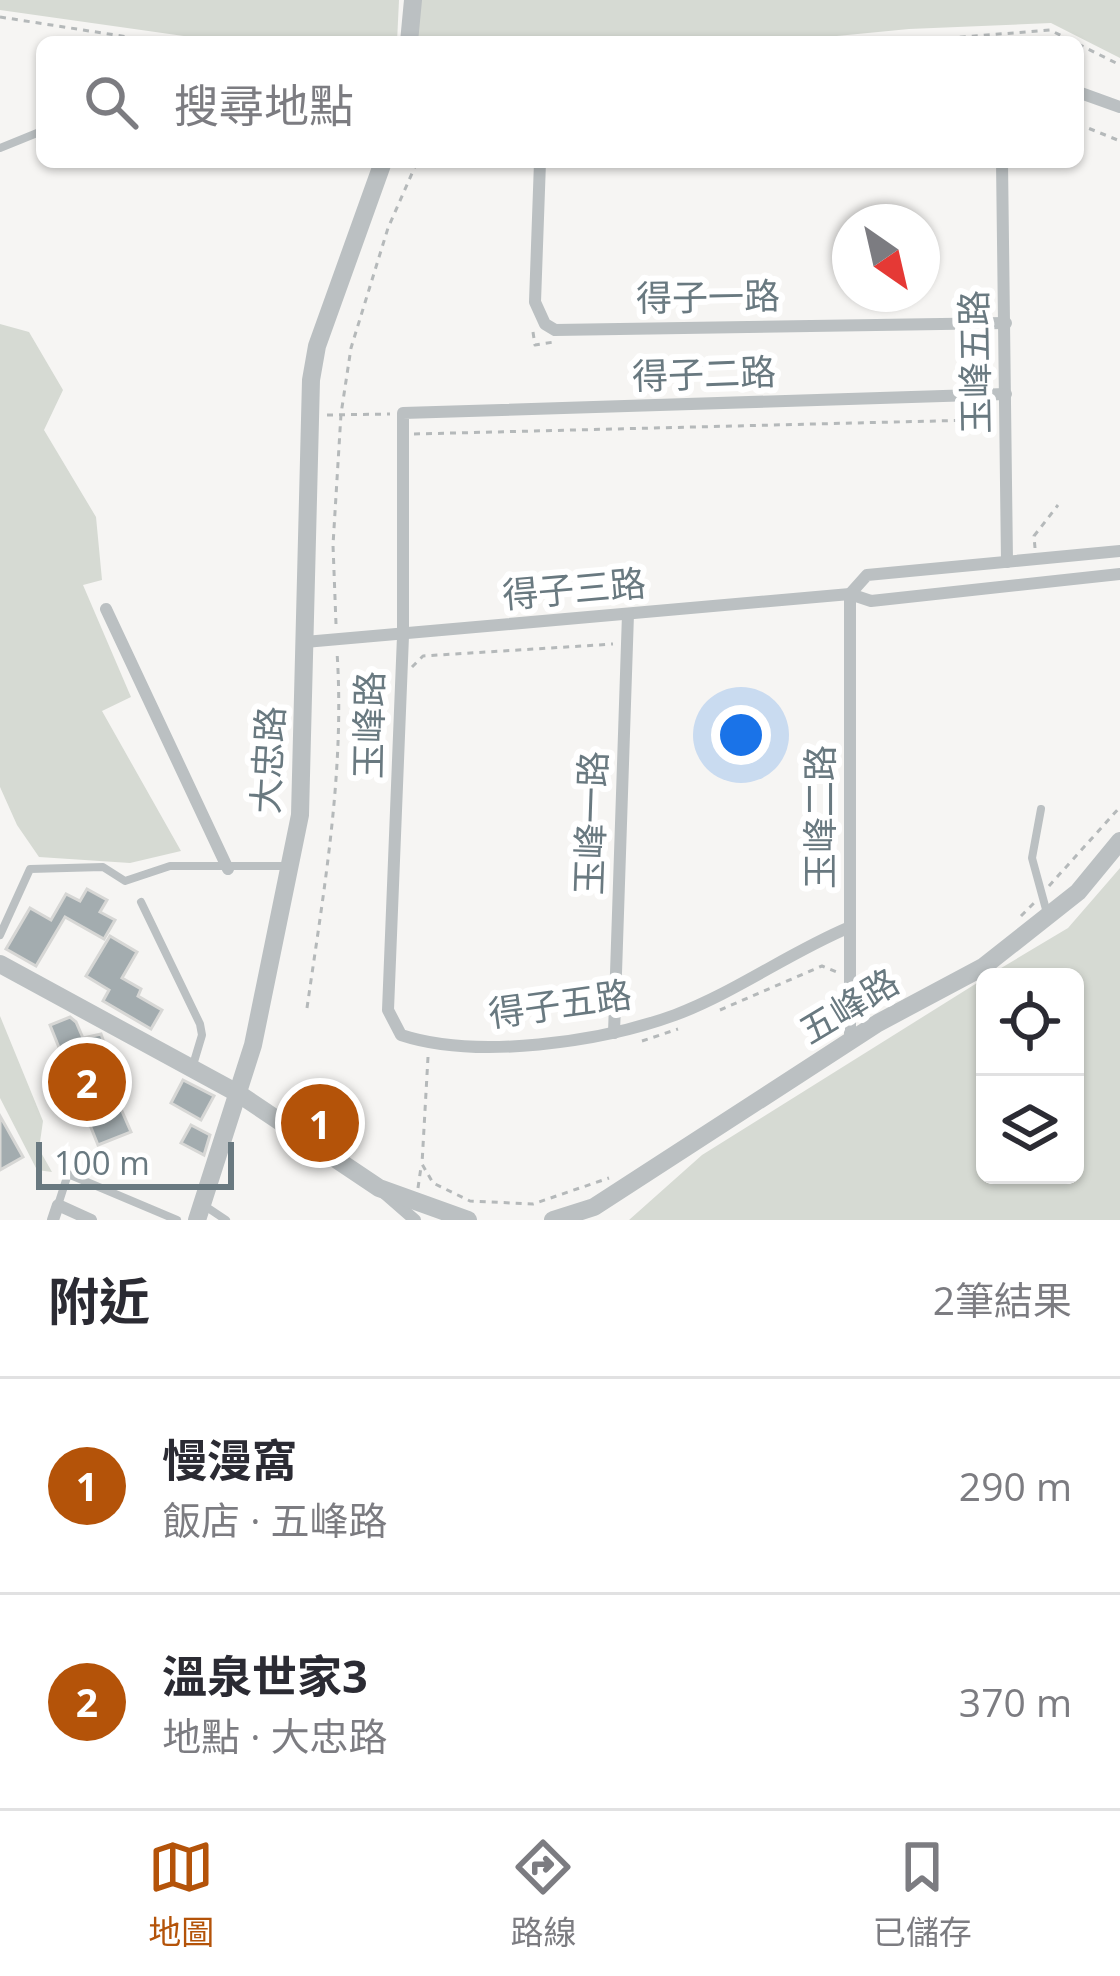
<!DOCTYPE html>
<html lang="zh-TW">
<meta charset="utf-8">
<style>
body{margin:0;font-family:"Open Sans","Noto Sans TC",sans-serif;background:#f7f7f7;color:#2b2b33}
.controls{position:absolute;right:36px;bottom:36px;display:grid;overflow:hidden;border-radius:18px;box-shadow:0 3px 9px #0004}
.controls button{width:108px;height:108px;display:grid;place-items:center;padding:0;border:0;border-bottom:3px solid #e1e1e2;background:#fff;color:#2b2b33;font:60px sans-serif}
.compass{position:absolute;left:832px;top:204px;width:108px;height:108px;border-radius:50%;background:#fff;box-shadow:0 3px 9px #0004;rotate:146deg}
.scale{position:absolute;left:36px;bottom:30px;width:198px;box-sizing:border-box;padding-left:12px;border:6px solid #697980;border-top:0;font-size:33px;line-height:42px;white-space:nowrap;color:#697980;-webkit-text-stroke:9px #fff;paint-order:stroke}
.you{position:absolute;left:741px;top:735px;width:42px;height:42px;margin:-30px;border:9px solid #fff;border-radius:50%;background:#1a73e8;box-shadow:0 0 0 18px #1a73e833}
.badge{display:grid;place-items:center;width:78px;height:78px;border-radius:50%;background:#b45309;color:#fff;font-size:39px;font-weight:700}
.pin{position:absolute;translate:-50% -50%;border:6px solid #fff;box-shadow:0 3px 12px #0006}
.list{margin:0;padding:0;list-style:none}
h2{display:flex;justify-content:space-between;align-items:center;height:156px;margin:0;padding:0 48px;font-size:51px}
h2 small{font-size:39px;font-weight:400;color:#7c7c81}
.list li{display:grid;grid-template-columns:78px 1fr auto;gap:36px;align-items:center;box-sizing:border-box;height:216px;padding:0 48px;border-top:3px solid #e1e1e2}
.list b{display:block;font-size:45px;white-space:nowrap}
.list p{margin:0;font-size:39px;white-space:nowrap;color:#7c7c81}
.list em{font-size:39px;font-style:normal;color:#7c7c81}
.icon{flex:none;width:66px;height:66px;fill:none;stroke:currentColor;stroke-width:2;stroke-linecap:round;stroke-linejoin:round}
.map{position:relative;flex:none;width:1120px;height:1220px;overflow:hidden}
.search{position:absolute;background:#fff;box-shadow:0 3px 9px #0004;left:36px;right:36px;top:36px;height:132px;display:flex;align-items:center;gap:30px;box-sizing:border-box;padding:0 42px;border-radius:18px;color:#7c7c81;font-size:45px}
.sheet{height:588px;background:#fff}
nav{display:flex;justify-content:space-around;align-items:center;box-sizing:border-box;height:168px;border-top:3px solid #e1e1e2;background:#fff;font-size:33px;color:#7c7c81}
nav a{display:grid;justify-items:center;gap:6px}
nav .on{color:#b45309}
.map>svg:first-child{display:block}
</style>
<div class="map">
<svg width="1120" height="1220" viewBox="0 0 1120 1220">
<rect width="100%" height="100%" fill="#f6f5f3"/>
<g fill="#d6dad3">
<polygon points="0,0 399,0 397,42 226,42 0,10"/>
<polygon points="419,0 1120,0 1120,58 1051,23 909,29 775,42 415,42"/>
<polygon points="0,324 29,332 63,390 44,430 96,517 102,580 83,585 131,697 102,711 181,851 130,863 39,857 17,825 0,787"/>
<polygon points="1120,868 1120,1220 629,1220 702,1155 985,978 985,1175 1075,1175 1075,977 986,977 1068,928"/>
<polygon points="0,1016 43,1121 39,1149 52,1172 37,1170 0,1098"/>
</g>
<g fill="#a3acaf" stroke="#d7d7d5" stroke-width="3">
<polygon points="87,889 107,900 100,912 115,920 104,939 65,917 36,966 6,949 30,908 51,920 66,894 80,901"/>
<polygon points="110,936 137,952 122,978 141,989 138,996 162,1010 151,1029 103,1001 109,990 86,976"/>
<polygon points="70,1017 76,1022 83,1038 101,1034 106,1048 90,1055 113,1112 121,1109 131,1132 98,1145 50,1025"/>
<polygon points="183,1080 214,1096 201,1120 171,1103"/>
<polygon points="0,1116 23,1157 0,1170"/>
<polygon points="191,1125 210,1135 204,1155 181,1143"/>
</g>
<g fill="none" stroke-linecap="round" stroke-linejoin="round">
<g stroke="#b5b9ba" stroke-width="3" stroke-dasharray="6 6" stroke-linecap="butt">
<polyline points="0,17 160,42"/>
<polyline points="900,42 1050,30 1074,42"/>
<polyline points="1078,44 1120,65"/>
<polyline points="1078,124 1120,141"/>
<polyline points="533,332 535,345 554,342"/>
<polyline points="327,415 390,414"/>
<polyline points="414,434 975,420 990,415 992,408"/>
<polyline points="1035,548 1034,536 1058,505"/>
<polyline points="336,624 333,545 341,414 351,348 388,228 417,162"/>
<polyline points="412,667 423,656 613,644"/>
<polyline points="1049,886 1120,807"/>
<polyline points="1021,916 1035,902"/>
<path d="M307,1008C324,889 345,771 337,652"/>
<polyline points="720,1010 822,966 837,972"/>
<polyline points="642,1041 678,1029"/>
<polyline points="428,1057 422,1164 433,1183 470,1201 533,1204 609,1178"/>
<polyline points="418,1188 421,1167"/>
</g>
<g stroke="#bbc0c2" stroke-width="8">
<polyline points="0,148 42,131"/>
<polyline points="1041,809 1032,858 1047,913"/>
<polyline points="141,902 200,1024 202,1035 193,1065"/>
<polyline points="0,935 30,869 103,867 125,881 170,866 290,866"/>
<polyline points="202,1204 226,1220"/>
<polyline points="58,1205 68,1174 177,1220"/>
</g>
<g stroke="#bbc0c2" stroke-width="12">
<polyline points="1078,92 1120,107"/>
<polyline points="540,162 535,302 545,324 555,330 1006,323"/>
<polyline points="1002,162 1007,562"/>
<polyline points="850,594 850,1040"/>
<polyline points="850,594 867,575 1120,551"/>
<polyline points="106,609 228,869"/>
<polyline points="305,642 850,594 871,601 1120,574"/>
<path d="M850,927C790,952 736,992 675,1015C601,1042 477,1060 401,1035L388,1010L403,636V413L1006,394"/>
<polyline points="614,1033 628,614"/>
<polyline points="384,1193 415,1220"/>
<polyline points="53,1220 58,1205 91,1220"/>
</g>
<g stroke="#bbc0c2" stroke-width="18">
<polyline points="409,42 413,0"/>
<polyline points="0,964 239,1094 379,1188 468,1220"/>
<polyline points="197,1220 253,1045 300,815 311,380 317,346 383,162"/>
<polyline points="553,1220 594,1207 878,1023 983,967 1078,892 1120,841"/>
</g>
</g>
<g text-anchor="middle" stroke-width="12" stroke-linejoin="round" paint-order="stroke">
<g font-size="36" fill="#697980" stroke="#fff">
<text transform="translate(708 297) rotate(-1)" y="13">得子一路</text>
<text transform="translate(975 362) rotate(-91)" y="13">玉峰五路</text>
<text transform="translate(704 374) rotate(-2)" y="13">得子二路</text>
<text transform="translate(574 589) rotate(-5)" y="13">得子三路</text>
<text transform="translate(369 725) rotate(-89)" y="13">玉峰路</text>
<text transform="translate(268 760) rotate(-87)" y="13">大忠路</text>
<text transform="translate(820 817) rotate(-90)" y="13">玉峰二路</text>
<text transform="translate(591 823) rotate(-88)" y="13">玉峰一路</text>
<text transform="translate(560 1004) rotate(-8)" y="13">得子五路</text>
<text transform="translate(849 1006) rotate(-31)" y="13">五峰路</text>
</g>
</g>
</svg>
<div class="controls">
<button><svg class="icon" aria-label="locate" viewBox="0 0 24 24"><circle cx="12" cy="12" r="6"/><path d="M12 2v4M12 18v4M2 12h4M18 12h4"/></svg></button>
<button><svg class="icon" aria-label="layers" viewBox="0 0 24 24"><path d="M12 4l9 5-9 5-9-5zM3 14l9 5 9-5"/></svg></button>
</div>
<svg class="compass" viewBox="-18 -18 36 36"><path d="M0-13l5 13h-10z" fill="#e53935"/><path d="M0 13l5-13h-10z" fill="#7c7c81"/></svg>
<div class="scale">100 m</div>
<div class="you"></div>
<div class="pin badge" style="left:320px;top:1123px">1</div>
<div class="pin badge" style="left:87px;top:1082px">2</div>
<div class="search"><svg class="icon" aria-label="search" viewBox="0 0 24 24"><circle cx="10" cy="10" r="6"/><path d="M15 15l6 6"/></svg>搜尋地點</div>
</div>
<section class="sheet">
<h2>附近<small>2筆結果</small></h2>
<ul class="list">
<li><span class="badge">1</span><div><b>慢漫窩</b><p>飯店 · 五峰路</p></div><em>290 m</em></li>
<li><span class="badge">2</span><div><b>溫泉世家3</b><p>地點 · 大忠路</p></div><em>370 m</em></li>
</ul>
</section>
<nav>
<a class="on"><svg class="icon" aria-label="map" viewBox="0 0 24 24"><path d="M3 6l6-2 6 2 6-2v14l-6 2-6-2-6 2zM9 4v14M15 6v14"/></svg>地圖</a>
<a><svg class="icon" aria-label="directions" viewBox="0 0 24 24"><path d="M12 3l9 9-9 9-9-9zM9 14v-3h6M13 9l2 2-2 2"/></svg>路線</a>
<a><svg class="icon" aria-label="saved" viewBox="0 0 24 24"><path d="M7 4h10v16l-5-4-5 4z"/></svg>已儲存</a>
</nav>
